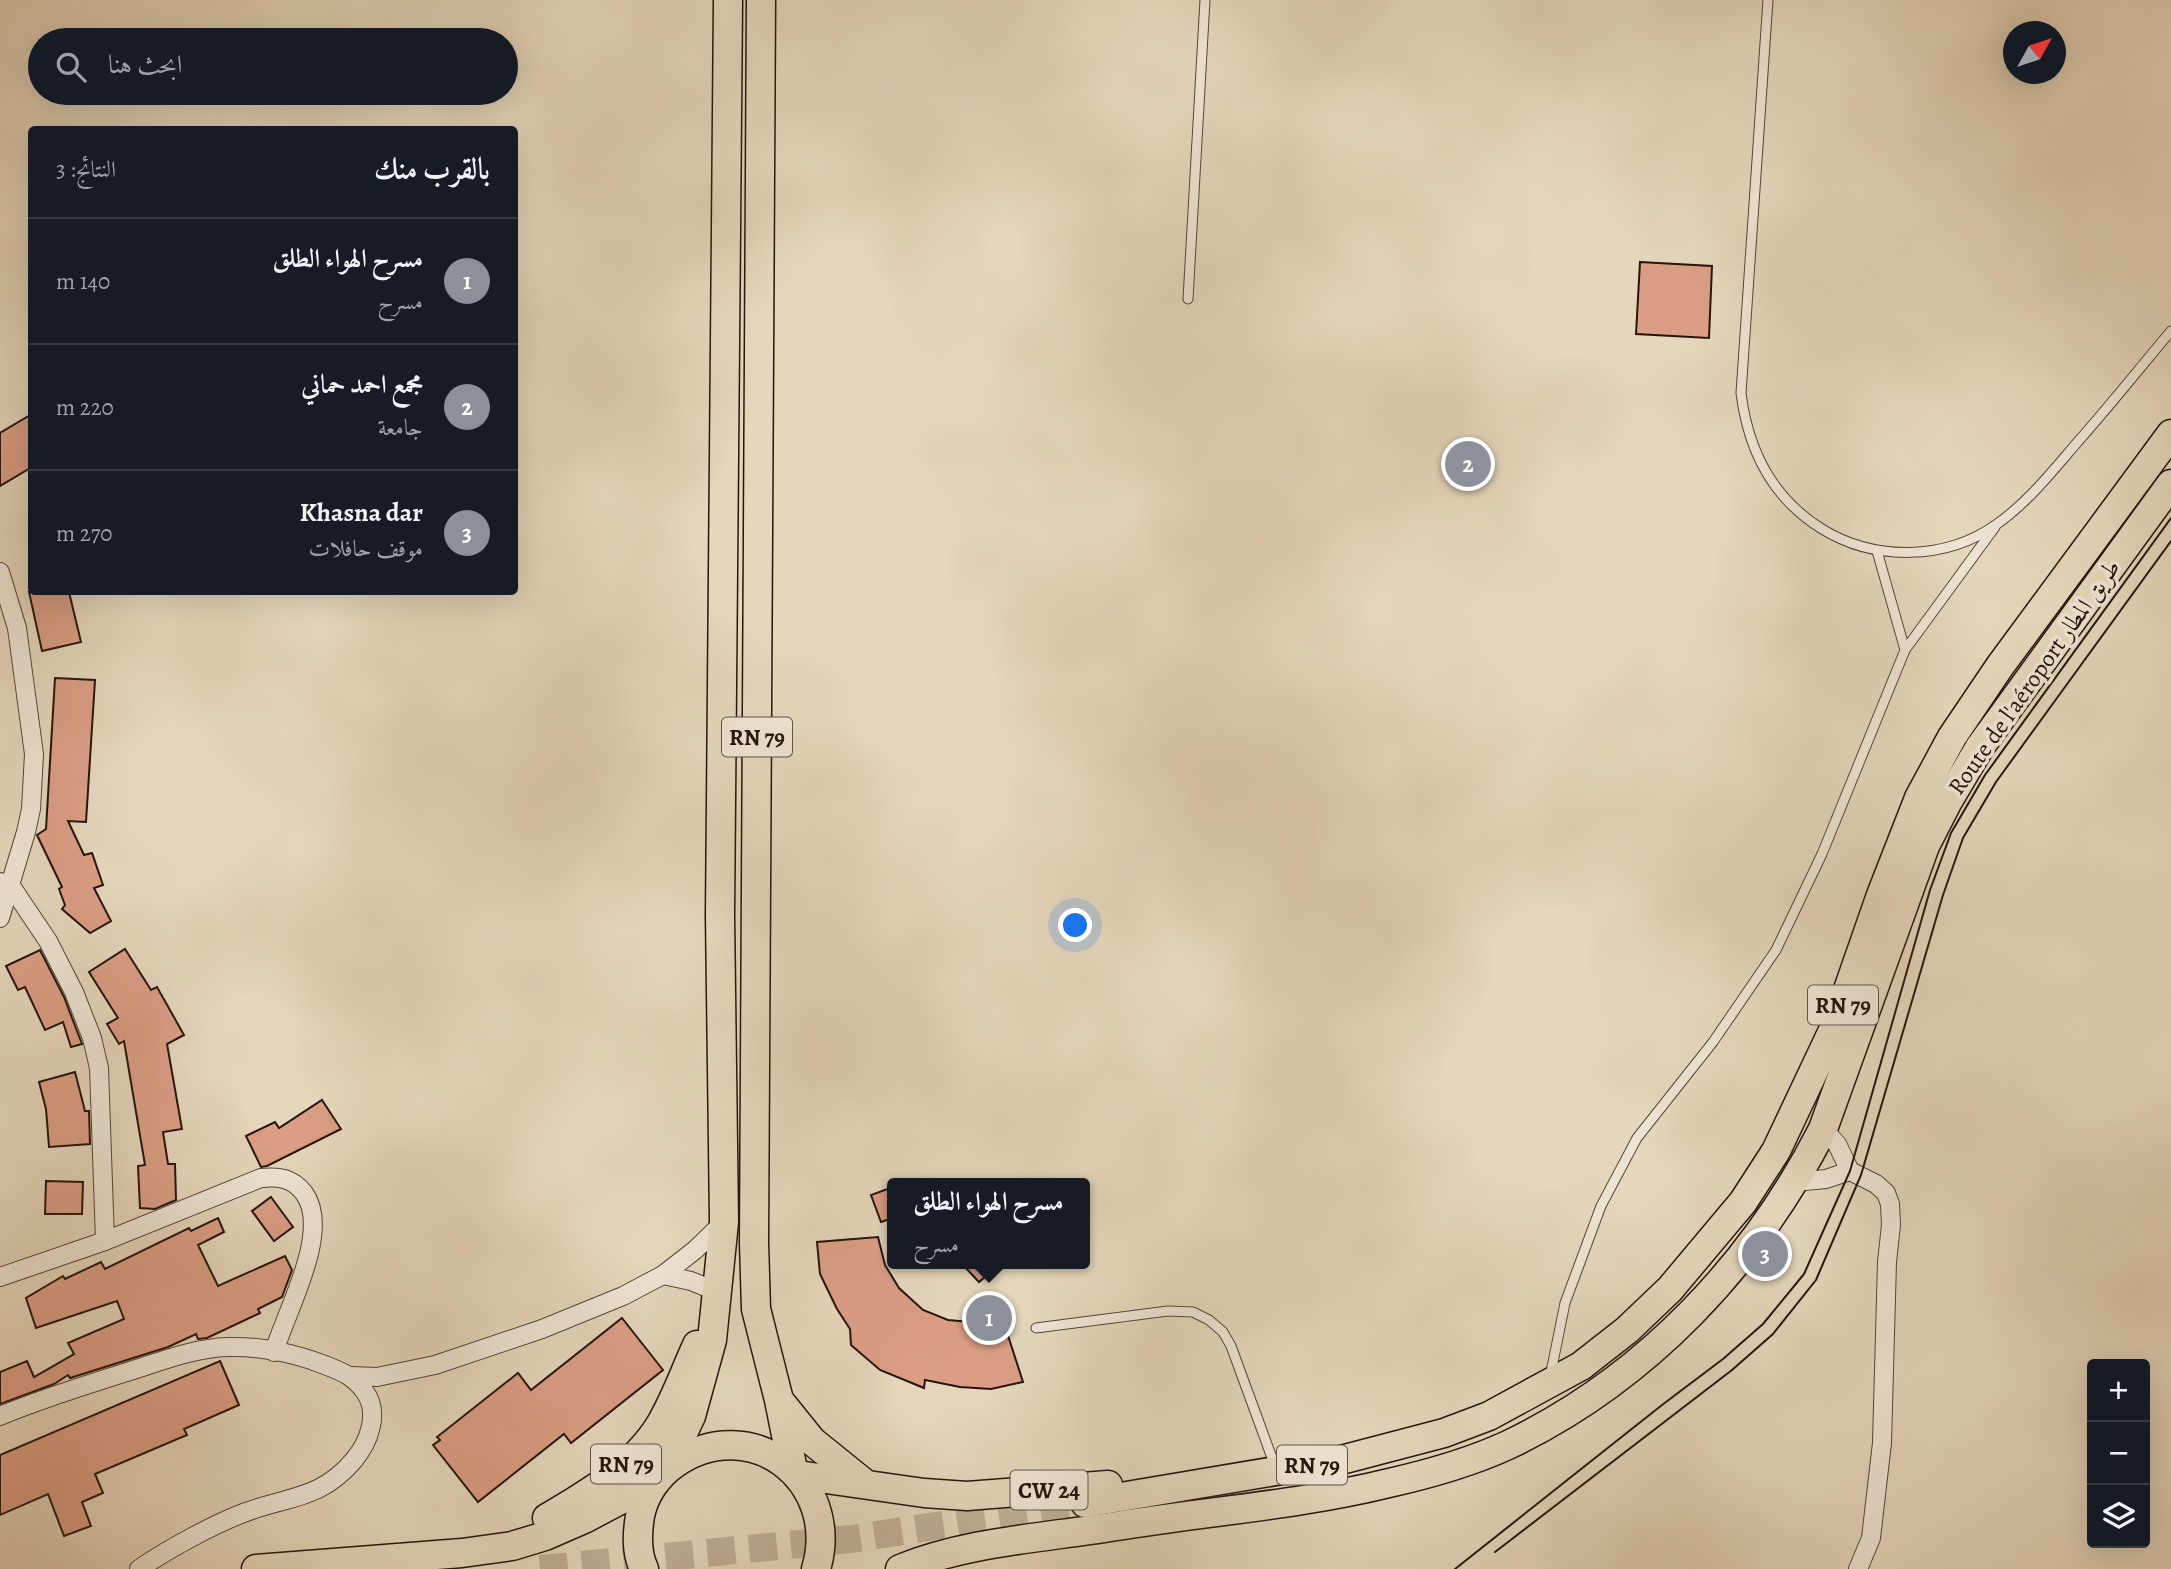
<!DOCTYPE html>
<html lang="ar">
<meta charset="utf-8">
<style>
body{margin:0;font-family:Alegreya,Amiri,serif;background:#242831;color:#f1f3f6;direction:rtl}
.controls{position:absolute;right:21px;bottom:21px;display:grid;overflow:hidden;border-radius:7px;box-shadow:0 7px 28px #0002}
.controls button{width:63px;height:63px;display:grid;place-items:center;padding:0;border:0;border-bottom:2px solid #363941;background:#171b24;color:#f1f3f6;font:35px sans-serif}
.compass{position:absolute;left:2003px;top:21px;width:63px;height:63px;border-radius:50%;background:#171b24;box-shadow:0 7px 28px #0002;rotate:50deg}
.you{position:absolute;left:1076px;top:926px;width:24px;height:24px;margin:-18px;border:5px solid #fff;border-radius:50%;background:#1a73e8;box-shadow:0 0 0 10px #1a73e833}
.badge{display:grid;place-items:center;width:46px;height:46px;border-radius:50%;background:#8c9099;color:#fff;font-size:23px;font-weight:700}
.pin{position:absolute;translate:-50% -50%;border:4px solid #fff;box-shadow:0 2px 7px #0006}
.popup{position:absolute;left:887px;top:1178px;width:203px;height:91px;box-sizing:border-box;display:grid;place-content:center;border-radius:7px;background:#171b24;filter:drop-shadow(0 2px 5px #0005);font-size:23px;white-space:nowrap;color:#9ea1a6}
.popup b{font-size:26px;color:#f1f3f6}
.popup::after{content:'';position:absolute;left:50%;top:100%;margin-left:-14px;border:14px solid transparent;border-top-color:#171b24}
.list{margin:0;padding:0;list-style:none}
h2{display:flex;justify-content:space-between;align-items:center;height:91px;margin:0;padding:0 28px;font-size:30px}
h2 small{font-size:23px;font-weight:400;color:#9ea1a6}
.list li{display:grid;grid-template-columns:46px 1fr auto;gap:21px;align-items:center;box-sizing:border-box;height:126px;padding:0 28px;border-top:2px solid #363941}
.list b{display:block;font-size:26px;white-space:nowrap}
.list p{margin:0;font-size:23px;white-space:nowrap;color:#9ea1a6}
.list em{font-size:23px;font-style:normal;color:#9ea1a6}
.icon{flex:none;width:38px;height:38px;fill:none;stroke:currentColor;stroke-width:2;stroke-linecap:round;stroke-linejoin:round}
.map{position:relative;flex:none;width:2171px;height:1569px;overflow:hidden;direction:ltr}
.search{position:absolute;background:#171b24;box-shadow:0 7px 28px #0002;left:28px;top:28px;width:490px;height:77px;display:flex;align-items:center;gap:18px;box-sizing:border-box;padding:0 24px;border-radius:38px;color:#9ea1a6;font-size:26px}
.panel{position:absolute;background:#171b24;box-shadow:0 7px 28px #0002;left:28px;top:126px;width:490px;height:469px;border-radius:7px;direction:rtl}
.map>svg:first-child{display:block}
</style>
<div class="map">
<svg width="2171" height="1569" viewBox="0 0 2171 1569">
<rect width="100%" height="100%" fill="#e5d6bc"/>
<filter id="stains"><feTurbulence type="fractalNoise" baseFrequency=".00286" numOctaves="4"/><feColorMatrix values="0 0 0 0 .2 0 0 0 0 .09 0 0 0 0 .02 0 0 0 .5 -.17"/></filter>
<radialGradient id="worn" r=".72"><stop offset=".6" stop-color="#630" stop-opacity="0"/><stop offset="1" stop-color="#630" stop-opacity=".3"/></radialGradient>
<g fill="#db9e85" stroke="#25150c" stroke-width="2">
<polygon points="1640,262 1712,266 1709,338 1636,334"/>
<polygon points="32,414 32,467 0,486 0,433"/>
<polygon points="29,592 69,592 81,642 42,651"/>
<polygon points="55,678 95,680 86,822 68,821 84,855 92,853 103,885 94,888 111,921 90,933 62,909 65,905 59,889 62,887 37,835 46,829"/>
<polygon points="125,949 151,990 157,987 184,1035 167,1044 182,1129 163,1132 168,1164 175,1164 176,1200 155,1209 140,1208 138,1166 145,1165 124,1041 119,1044 107,1024 118,1018 89,972"/>
<polygon points="40,950 64,997 82,1044 71,1047 63,1022 45,1030 25,987 18,990 6,966"/>
<polygon points="75,1072 85,1111 89,1111 90,1144 49,1147 46,1109 39,1082"/>
<polygon points="322,1100 341,1129 267,1166 261,1167 246,1136 275,1122 279,1128"/>
<polygon points="46,1181 83,1182 82,1214 45,1214"/>
<polygon points="893,1187 893,1218 881,1222 871,1195"/>
<polygon points="271,1197 293,1227 274,1241 252,1211"/>
<polygon points="218,1218 224,1232 198,1245 218,1286 285,1256 292,1270 282,1297 258,1309 260,1313 207,1338 198,1339 196,1334 168,1347 127,1360 70,1378 68,1375 54,1384 0,1404 0,1372 27,1361 34,1377 74,1354 68,1343 124,1319 117,1301 36,1328 26,1298 63,1276 65,1279 101,1262 105,1269 189,1228 191,1231"/>
<polygon points="878,1237 885,1265 899,1288 923,1310 948,1320 981,1323 1003,1320 1023,1382 991,1389 960,1387 925,1380 924,1388 880,1370 851,1345 850,1329 837,1309 820,1274 817,1242"/>
<polygon points="962,1264 1000,1264 979,1282"/>
<polygon points="622,1318 663,1370 571,1443 564,1434 478,1502 433,1445 440,1440 437,1437 518,1373 531,1390"/>
<polygon points="220,1361 239,1405 184,1429 187,1435 95,1474 103,1493 82,1502 91,1526 64,1536 48,1494 0,1515 0,1455"/>
</g>
<g fill="none" stroke-linecap="round" stroke-linejoin="round">
<polyline stroke="#bfaf99" stroke-width="28" stroke-dasharray="28 14" stroke-linecap="butt" points="540,1569 851,1539 1085,1503"/>
<g stroke="#554538" stroke-width="11">
<g id="service">
<path d="M1768,0L1741,393C1748,450 1772,498 1822,529C1874,561 1946,561 1997,524C2027,503 2051,473 2075,445C2108,408 2139,369 2171,331"/>
<polyline points="1188,299 1205,0"/>
<polyline points="1877,551 1905,650"/>
<polyline points="1036,1328 1168,1311 1193,1312 1209,1320 1223,1332 1231,1346 1275,1466"/>
<polyline points="1550,1377 1565,1303 1601,1206 1637,1138 1713,1042 1776,950 1822,854 1905,650 1995,527"/>
</g>
</g>
<g stroke="#554538" stroke-width="20">
<g id="minor">
<polyline points="0,572 17,628 34,754 31,809 26,832 0,918"/>
<polyline points="0,882 11,886 48,941 74,992 92,1038 99,1068 105,1241"/>
<polyline points="1823,1129 1837,1144 1850,1171"/>
<polyline points="1794,1182 1826,1179 1850,1171 1876,1184 1886,1193 1890,1204 1891,1225 1887,1262 1882,1443 1871,1538 1858,1569"/>
<polyline points="663,1275 691,1281 718,1292"/>
<path d="M0,1277L105,1241L261,1178C279,1176 292,1178 304,1193C332,1231 286,1311 274,1352"/>
<polyline points="351,1376 377,1377 435,1365 542,1329 623,1296 663,1275 695,1250 724,1222"/>
<path d="M0,1416C43,1398 86,1385 130,1371C162,1361 194,1348 228,1347C258,1346 294,1353 322,1364C340,1371 353,1375 365,1392C380,1413 369,1442 354,1460C321,1499 290,1496 246,1512C214,1524 168,1549 139,1569"/>
</g>
</g>
<g stroke="#25150c" stroke-width="31">
<g id="trunk">
<polyline points="761,0 754,1243 756,1309 779,1400 793,1470"/>
<polyline points="783,1405 812,1441 864,1483"/>
<polyline points="666,1469 691,1416 712,1340 724,1222 720,915 728,0"/>
<polyline points="798,1475 924,1493 967,1496 1108,1485"/>
<polyline points="1085,1503 1341,1460 1444,1433 1489,1416 1581,1366 1627,1330 1670,1289 1743,1202 1776,1151 1836,1024 1881,895 1919,798 1952,737 2000,666 2171,434"/>
<path d="M547,1518C588,1494 635,1466 660,1425C675,1400 685,1371 697,1345"/>
<polyline points="256,1569 462,1553 512,1546 545,1536 584,1519 656,1481"/>
<path d="M644,1569C636,1552 637,1534 640,1516C644,1495 657,1476 674,1464C751,1410 842,1481 816,1569"/>
<path d="M900,1569C969,1541 1044,1538 1117,1526C1207,1511 1300,1505 1389,1483C1429,1474 1471,1462 1508,1445C1646,1379 1754,1264 1823,1129L1925,846L1948,801L1980,747L2171,484"/>
</g>
</g>
<use href="#service" stroke="#eee4d3" stroke-width="9"/>
<use href="#minor" stroke="#eee4d3" stroke-width="18"/>
<use href="#trunk" stroke="#e5d6bc" stroke-width="28"/>
<g stroke="#25150c" stroke-width="2">
<polyline points="1495,1552 1732,1370 1773,1334 1816,1280 1861,1175 1943,895 1963,838 1996,782 2171,541"/>
<polyline points="1455,1569 1662,1405 1723,1359 1763,1324 1804,1274 1850,1171 1930,890 1951,833 1985,775 2171,518"/>
</g>
</g>
<g text-anchor="middle" stroke-width="7" stroke-linejoin="round" paint-order="stroke">
<g fill="#eee4d3" stroke="#615348" stroke-width="2">
<rect x="722" y="717.5" width="70" height="39" rx="5"/>
<rect x="1808" y="985.5" width="70" height="39" rx="5"/>
<rect x="591" y="1444.5" width="70" height="39" rx="5"/>
<rect x="1277" y="1445.5" width="70" height="39" rx="5"/>
<rect x="1010.5" y="1470.5" width="77" height="39" rx="5"/>
</g>
<g font-size="23" font-weight="bold" fill="#25150c">
<text x="757" y="745">RN 79</text>
<text x="1843" y="1013">RN 79</text>
<text x="626" y="1472">RN 79</text>
<text x="1312" y="1473">RN 79</text>
<text x="1049" y="1498">CW 24</text>
</g>
<g font-size="24" fill="#25150c" stroke="#eee4d3">
<text transform="translate(2034 677) rotate(-55)" y="8">Route de l'aéroport طريق المطار</text>
</g>
</g>
<rect width="100%" height="100%" filter="url(#stains)"/>
<rect width="100%" height="100%" fill="url(#worn)"/>
</svg>
<div class="controls">
<button>+</button>
<button>−</button>
<button><svg class="icon" aria-label="layers" viewBox="0 0 24 24"><path d="M12 4l9 5-9 5-9-5zM3 14l9 5 9-5"/></svg></button>
</div>
<svg class="compass" viewBox="-18 -18 36 36"><path d="M0-13l5 13h-10z" fill="#e53935"/><path d="M0 13l5-13h-10z" fill="#9ea1a6"/></svg>
<div class="you"></div>
<div class="pin badge" style="left:989px;top:1318px">1</div>
<div class="popup"><b>مسرح الهواء الطلق</b>مسرح</div>
<div class="pin badge" style="left:1468px;top:464px">2</div>
<div class="pin badge" style="left:1765px;top:1254px">3</div>
<div class="search"><svg class="icon" aria-label="search" viewBox="0 0 24 24"><circle cx="10" cy="10" r="6"/><path d="M15 15l6 6"/></svg>ابحث هنا</div>
<section class="panel">
<h2>بالقرب منك<small>النتائج: 3</small></h2>
<ul class="list">
<li><span class="badge">1</span><div><b>مسرح الهواء الطلق</b><p>مسرح</p></div><em>140 m</em></li>
<li><span class="badge">2</span><div><b>مجمع احمد حماني</b><p>جامعة</p></div><em>220 m</em></li>
<li><span class="badge">3</span><div><b>Khasna dar</b><p>موقف حافلات</p></div><em>270 m</em></li>
</ul>
</section>
</div>
